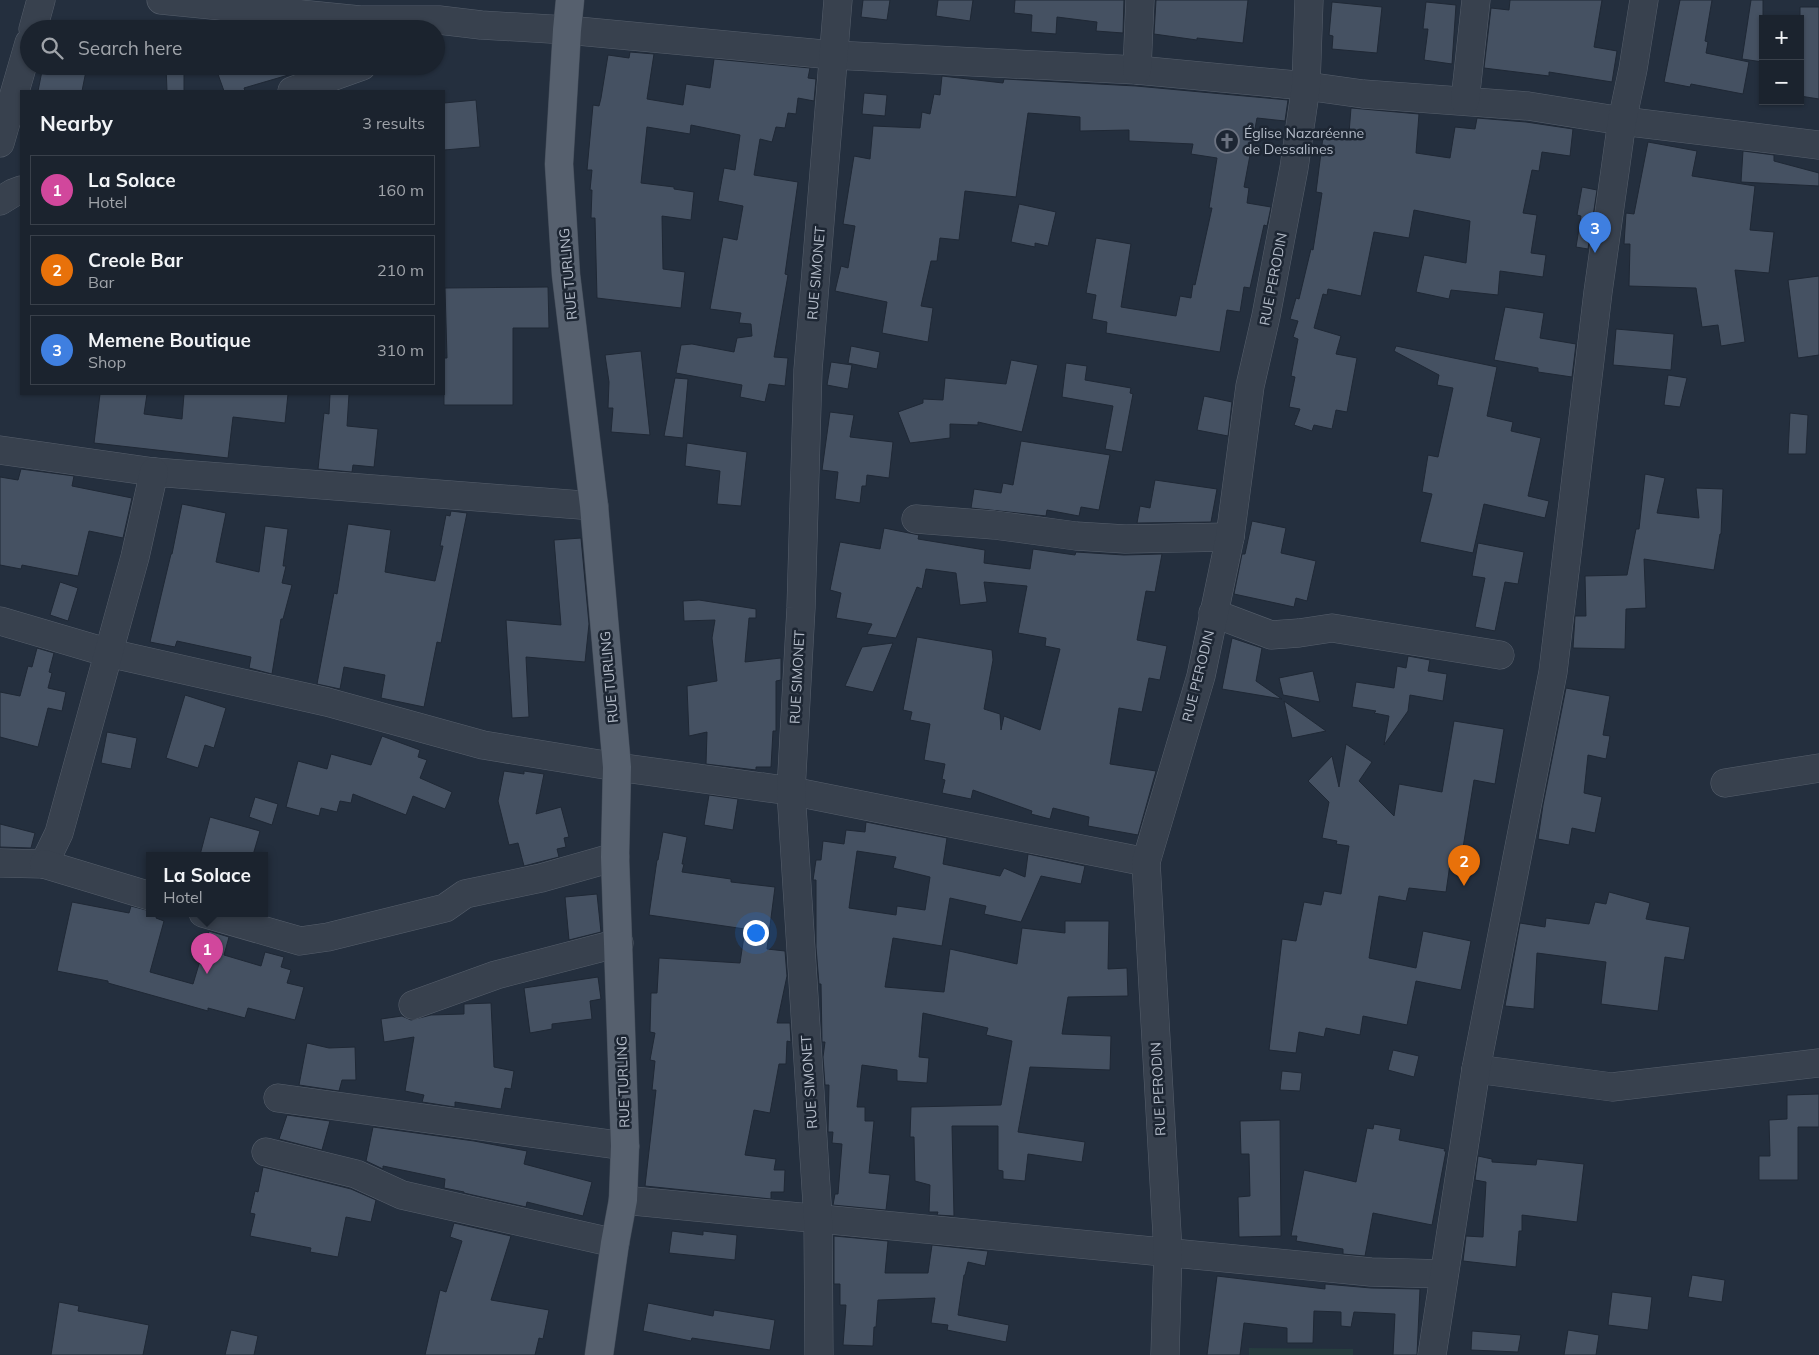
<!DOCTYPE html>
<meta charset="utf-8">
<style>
body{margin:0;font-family:Mulish,sans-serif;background:#282f3a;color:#f1f3f6}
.controls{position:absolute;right:15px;top:15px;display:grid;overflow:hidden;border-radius:0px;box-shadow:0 1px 4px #0004}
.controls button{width:45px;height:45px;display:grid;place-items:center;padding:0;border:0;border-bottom:1px solid #39404a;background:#1b232e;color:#f1f3f6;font:25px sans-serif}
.you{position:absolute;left:755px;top:932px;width:18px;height:18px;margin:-12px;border:4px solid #fff;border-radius:50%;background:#1a73e8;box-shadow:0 0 0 8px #1a73e833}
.badge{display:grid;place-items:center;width:32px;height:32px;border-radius:50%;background:#8ab4f8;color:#fff;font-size:16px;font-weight:700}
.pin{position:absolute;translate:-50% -41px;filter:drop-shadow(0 1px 2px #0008)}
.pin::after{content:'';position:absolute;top:26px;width:18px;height:15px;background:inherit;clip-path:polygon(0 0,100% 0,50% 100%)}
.popup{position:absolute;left:146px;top:852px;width:122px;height:65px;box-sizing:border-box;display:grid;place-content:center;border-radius:0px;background:#1b232e;filter:drop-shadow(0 1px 4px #0005);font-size:16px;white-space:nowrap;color:#a0a4aa}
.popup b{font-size:19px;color:#f1f3f6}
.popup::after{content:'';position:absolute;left:50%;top:100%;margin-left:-10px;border:10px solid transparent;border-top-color:#1b232e}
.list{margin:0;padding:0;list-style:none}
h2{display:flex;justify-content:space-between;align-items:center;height:65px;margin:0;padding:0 20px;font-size:21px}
h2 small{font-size:16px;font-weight:400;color:#a0a4aa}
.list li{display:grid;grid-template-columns:32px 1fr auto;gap:15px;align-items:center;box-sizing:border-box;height:70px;margin:0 10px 10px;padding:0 10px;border:1px solid #39404a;border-radius:0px}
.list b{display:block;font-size:19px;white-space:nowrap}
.list p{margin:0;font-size:16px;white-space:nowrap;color:#a0a4aa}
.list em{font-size:16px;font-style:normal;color:#a0a4aa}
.icon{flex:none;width:28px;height:28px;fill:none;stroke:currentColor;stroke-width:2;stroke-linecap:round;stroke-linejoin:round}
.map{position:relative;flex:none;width:1819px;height:1355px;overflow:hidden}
.search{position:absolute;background:#1b232e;box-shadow:0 1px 4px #0004;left:20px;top:20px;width:425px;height:55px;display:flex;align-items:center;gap:12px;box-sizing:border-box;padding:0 18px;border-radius:28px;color:#a0a4aa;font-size:19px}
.panel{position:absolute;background:#1b232e;box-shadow:0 1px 4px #0004;left:20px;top:90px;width:425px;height:305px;border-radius:0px}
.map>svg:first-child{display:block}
</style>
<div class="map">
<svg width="1819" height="1355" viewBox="0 0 1819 1355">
<rect width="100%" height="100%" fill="#242f3e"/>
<polygon fill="#263c3f" points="1249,1348 1353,1349 1353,1355 1249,1355"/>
<g fill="#455162" stroke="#1f2835" fill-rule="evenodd">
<polygon points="863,0 890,0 887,20 861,17"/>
<polygon points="938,0 973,0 970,21 936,16"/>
<polygon points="1015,0 1124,0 1123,33 1096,31 1097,22 1057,17 1056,34 1031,32 1032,15 1014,13"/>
<polygon points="1156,0 1248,0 1243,43 1197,38 1197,40 1154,34"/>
<polygon points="1510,0 1602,0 1594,47 1617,51 1612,82 1549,72 1549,76 1484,68 1491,8 1509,10"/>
<polygon points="1680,0 1712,0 1705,41 1708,42 1706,53 1749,62 1743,94 1691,84 1690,87 1664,82"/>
<polygon points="1751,0 1763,0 1763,62 1742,59"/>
<polygon points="1332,2 1382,7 1377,53 1332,49 1333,36 1329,35"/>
<polygon points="1426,2 1456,5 1452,64 1424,60 1428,29 1423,29"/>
<polygon points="1800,7 1819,7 1819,99 1800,96"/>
<polygon points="630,52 654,54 647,99 683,105 686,84 710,88 714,59 810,68 808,78 816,79 814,101 798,98 796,114 788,113 785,128 776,127 772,142 760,139 754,175 798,182 785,274 788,275 774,357 788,358 785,386 769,384 765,402 740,397 742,385 676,373 681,345 692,344 734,352 737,338 752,336 751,324 739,323 741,313 710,309 723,237 737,240 743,206 718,201 724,168 735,170 740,135 691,125 690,134 647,127 641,183 674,187 674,189 694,192 691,220 662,216 663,269 685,272 681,308 597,298 595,218 591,218 592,190 590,190 592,170 587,170 593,105 599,106 601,98 608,55 629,58"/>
<polygon points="43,66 87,66 82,91 38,91"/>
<polygon points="166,66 184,66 184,91 167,91"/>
<polygon points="215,66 301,66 302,71 244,88 245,91 224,91"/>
<polygon points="942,76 1003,83 1004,79 1136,86 1288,100 1285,121 1257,118 1244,187 1249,188 1247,203 1271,207 1267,226 1264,225 1250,288 1244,287 1240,312 1227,310 1220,352 1106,333 1107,322 1092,319 1096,295 1086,293 1096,238 1131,244 1121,307 1176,316 1180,296 1191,298 1193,284 1195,285 1212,208 1209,208 1217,158 1191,154 1193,144 1129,141 1129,130 1080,131 1080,117 1028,113 1016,197 965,191 959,240 940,238 937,261 931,261 921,306 933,308 928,342 882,333 887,302 835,291 841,266 848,268 855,226 843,224 854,156 870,159 873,126 920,128 922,112 930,114 934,94 940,95"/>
<polygon points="864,93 887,95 885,116 862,114"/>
<polygon points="476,100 480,147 444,150 444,103"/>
<polygon points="1351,108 1419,114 1416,153 1450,158 1455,127 1475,129 1477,118 1526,122 1573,129 1570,156 1542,152 1539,171 1532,170 1523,213 1537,215 1531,253 1546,255 1543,277 1500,271 1498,295 1451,290 1449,299 1416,292 1424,255 1466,263 1470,221 1414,210 1409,238 1374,232 1361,296 1328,289 1327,295 1323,294 1314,328 1341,336 1336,354 1357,358 1347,412 1336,410 1332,429 1314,425 1312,431 1294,425 1300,409 1289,407 1295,377 1291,376 1298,339 1293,337 1298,321 1290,319 1296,298 1299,299 1311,249 1313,250 1322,193 1316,192 1324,129 1349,133"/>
<polygon points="1648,142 1697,151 1692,176 1755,186 1750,230 1774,232 1769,273 1735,270 1745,342 1721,346 1718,325 1702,327 1696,288 1629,286 1630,244 1624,244 1626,213 1634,214"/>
<polygon points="1743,151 1774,155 1774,161 1819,173 1819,186 1741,182"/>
<polygon points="1582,187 1597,190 1588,249 1576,247 1581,216 1577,215"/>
<polygon points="1019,204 1056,212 1048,246 1035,243 1035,247 1011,242"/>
<polygon points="1819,276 1819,355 1798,358 1788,280"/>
<polygon points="548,287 549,328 513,328 513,405 444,405 444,358 447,358 445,288"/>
<polygon points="1505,307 1544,313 1540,338 1576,344 1572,377 1538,372 1538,368 1494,360"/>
<polygon points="1616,329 1674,334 1671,370 1613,365"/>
<polygon points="851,346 880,352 877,369 848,363"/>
<polygon points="1396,346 1497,367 1487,416 1513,422 1511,431 1541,438 1528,496 1549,501 1545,518 1484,504 1473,553 1420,542 1432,494 1422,492 1428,455 1438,457 1453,388 1437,385 1439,375 1394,351"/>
<polygon points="641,351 650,435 611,432 613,408 608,408 609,382 605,355"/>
<polygon points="1011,360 1038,365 1022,432 978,422 978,425 950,424 950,438 910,443 898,412 923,403 923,399 943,400 945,378 1006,384"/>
<polygon points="831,362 852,365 848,389 827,385"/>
<polygon points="1066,363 1087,366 1085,380 1131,388 1130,393 1133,394 1122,452 1105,449 1113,406 1062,397"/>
<polygon points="1668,375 1687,378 1680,407 1664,405"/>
<polygon points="675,378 688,379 683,438 664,436"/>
<polygon points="100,394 147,394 144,414 182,419 184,394 288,394 285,423 233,417 228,458 94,443"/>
<polygon points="330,394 349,394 347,426 378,429 374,467 353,465 352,472 318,469 324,413 329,414"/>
<polygon points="1204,396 1232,402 1228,436 1197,430"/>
<polygon points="830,412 854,415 850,437 893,442 889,478 867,475 866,486 862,486 860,503 835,499 838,472 822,470"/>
<polygon points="1790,413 1808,415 1806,454 1788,454"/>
<polygon points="1021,441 1110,455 1099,510 1081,507 1079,516 1047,510 1046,516 971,508 974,489 1001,493 1003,483 1013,485"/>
<polygon points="687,443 747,452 741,506 717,504 720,471 685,466"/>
<polygon points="21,469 74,476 72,486 132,498 123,538 89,531 78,576 22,565 21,569 0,565 0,477 18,480"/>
<polygon points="1645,474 1665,478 1657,513 1699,518 1696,488 1723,489 1721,534 1720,534 1714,570 1644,559 1646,608 1626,609 1625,649 1573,648 1575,616 1586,616 1585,576 1627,575 1636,529 1639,529"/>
<polygon points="1155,480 1217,489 1211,522 1137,523 1140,506 1150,508"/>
<polygon points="182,504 226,513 216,562 259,572 265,526 288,529 283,566 286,566 282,583 292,585 283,619 281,619 272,674 249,668 251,657 177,641 175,647 150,642 171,554 172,554"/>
<polygon points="451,511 467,513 441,643 437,642 424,707 381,698 385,675 344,667 340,689 317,684 334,593 337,594 348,524 391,530 385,572 435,581 443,546 440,546 446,515 450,516"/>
<polygon points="1252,521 1286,528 1281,553 1316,561 1307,601 1296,598 1294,607 1234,594 1242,554 1245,554"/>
<polygon points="884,528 919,535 918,539 985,550 984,563 1030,569 1033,549 1075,555 1076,552 1124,555 1162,554 1155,592 1146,591 1137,640 1167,646 1160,680 1149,678 1142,712 1119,708 1110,764 1156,771 1138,835 1088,826 1089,817 1053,808 1050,819 1031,814 1032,811 973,790 971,799 942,793 945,780 942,779 945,764 924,760 930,724 910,720 912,712 903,710 917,637 992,650 993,660 984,709 1000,714 1001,730 1004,716 1040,730 1060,649 1045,646 1046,638 1018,633 1027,586 984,582 987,602 960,605 956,573 926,569 922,589 917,587 896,638 867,634 872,624 836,618 841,593 830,590 840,542 880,549"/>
<polygon points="581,538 589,624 585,662 526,657 529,717 512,718 506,620 561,625 554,540"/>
<polygon points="1478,543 1524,552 1518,584 1505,582 1495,631 1475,627 1485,578 1472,576"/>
<polygon points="60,582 78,588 68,621 50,615"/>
<polygon points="699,600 756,609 756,618 749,618 745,662 781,658 781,680 776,681 776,731 773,731 771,767 756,767 756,770 706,764 707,732 689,736 687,686 717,681 712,638 715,620 684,621 683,601"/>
<polygon points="1232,638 1262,648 1256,681 1282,699 1222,689"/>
<polygon points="893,643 873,692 845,686 862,647"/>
<polygon points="37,648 54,653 49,672 52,673 48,688 66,692 62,711 48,708 38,747 0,737 0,692 20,696 28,666 32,667"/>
<polygon points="1408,656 1430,660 1428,671 1447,674 1443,701 1410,695 1408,711 1384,745 1389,716 1374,713 1376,711 1352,707 1356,682 1394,688 1397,666 1406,668"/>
<polygon points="1313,671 1320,702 1283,695 1279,678"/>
<polygon points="1566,688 1610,696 1603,735 1610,736 1606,759 1588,755 1584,793 1602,797 1595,833 1572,828 1569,845 1538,839 1543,805"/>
<polygon points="185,695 226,708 214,748 205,745 198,768 166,758"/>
<polygon points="1284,701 1326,731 1292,738"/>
<polygon points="1454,721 1504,729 1495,784 1474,780 1460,866 1450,864 1446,892 1409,888 1406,901 1379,896 1369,958 1416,968 1423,931 1471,941 1461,990 1416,981 1407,1025 1363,1016 1360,1035 1326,1028 1324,1037 1299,1032 1296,1053 1269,1050 1282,939 1296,941 1304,902 1321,905 1324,891 1341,894 1349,846 1336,844 1337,841 1322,838 1329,802 1308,781 1332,756 1339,787 1346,744 1372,762 1359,781 1394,816 1399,784 1442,792"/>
<polygon points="107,732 137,738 131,769 101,763"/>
<polygon points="382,736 420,750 418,757 427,760 420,778 452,792 445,809 413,796 406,815 353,794 351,803 340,801 337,812 321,808 319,816 286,807 298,761 327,769 331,754 371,765"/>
<polygon points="504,771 524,774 524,771 544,774 536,814 561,807 569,837 564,838 566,847 557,849 559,857 524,866 518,843 509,845 498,801"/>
<polygon points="709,795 738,799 733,830 704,825"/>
<polygon points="255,797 278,804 272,825 249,817"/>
<polygon points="210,817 260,831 253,855 200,855"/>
<path d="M866,822L947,838L943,864L1000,876L1004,868L1025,877L1028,854L1085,866L1081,884L1041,876L1021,922L984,914L986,906L950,898L942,946L893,938L885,987L944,992L950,949L1017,964L1022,928L1065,933V921H1109L1108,969L1127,968L1128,996L1068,997L1062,1034L1111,1036L1110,1070L1030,1067L1018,1132L1085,1142L1082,1162L1028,1154L1025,1181L1003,1179V1171L998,1170V1126H952L954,1216L937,1215L938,1212H929L930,1185L915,1181L914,1137H910L911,1107L1001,1105L1012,1041L986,1035L988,1028L923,1013L919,1057L929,1058L927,1083L897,1081V1070L862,1065L857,1107H865V1121H874L869,1173L890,1175L886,1210L833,1205L835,1194H838L842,1144L832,1143L833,1132H828L829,1085H825L823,1057L825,1042H822L821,984H819L816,947V880H813L816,860H821L823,841L844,844L846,830L865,832ZM857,851L896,857L893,868L930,877L925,910L897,906L896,915L849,908Z"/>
<polygon points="0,824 35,833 31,848 0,847"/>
<polygon points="663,832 687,837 682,864 684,864 682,872 731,879 731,882 775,887 767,949 785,951 787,976 777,1023 790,1023 791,1042 787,1041 786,1064 779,1064 770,1113 754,1110 745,1155 776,1159 774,1170 785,1170 784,1192 771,1192 771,1199 645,1186 656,1090 652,1090 655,1061 650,1060 655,1033 650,1032 651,993 657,993 659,958 740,963 745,929 649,915 657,860 658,860"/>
<polygon points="1609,892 1650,903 1646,919 1690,927 1684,960 1665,957 1658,1011 1601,1004 1606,962 1537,953 1534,1009 1505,1006 1520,923 1545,927 1546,918 1589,924 1595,902 1606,904"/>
<polygon points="597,894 601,932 569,940 565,897"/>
<polygon points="72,902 129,913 131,906 150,911 150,913 157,913 156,918 164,921 150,972 193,984 209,931 229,937 224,955 261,966 265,952 284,957 281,967 291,970 287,983 304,987 295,1020 248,1008 245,1018 208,1008 208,1011 108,983 108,981 57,971"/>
<polygon points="598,977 601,999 590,1001 592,1019 552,1024 552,1029 530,1033 524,988"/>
<polygon points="491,1003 494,1067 514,1071 511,1089 505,1088 501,1109 455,1102 455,1107 422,1102 424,1095 405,1091 414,1037 384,1042 381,1019 402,1016 411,1020 431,1015 464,1014 464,1004"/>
<polygon points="307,1043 329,1048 355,1047 356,1080 342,1080 339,1091 299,1085"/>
<polygon points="1393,1050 1419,1056 1414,1077 1388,1070"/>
<polygon points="1282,1071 1302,1073 1300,1091 1280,1090"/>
<polygon points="1819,1094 1819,1127 1798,1127 1798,1180 1759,1180 1759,1156 1770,1156 1769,1120 1787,1119 1787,1095"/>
<polygon points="287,1115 330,1121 322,1150 279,1139"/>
<polygon points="1280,1120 1281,1236 1239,1237 1238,1197 1250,1196 1249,1154 1241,1154 1240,1121"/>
<polygon points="1374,1124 1401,1129 1399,1140 1445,1149 1444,1151 1446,1151 1432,1225 1373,1213 1365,1256 1343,1254 1343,1249 1296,1241 1297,1236 1291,1236 1304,1170 1356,1182 1367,1128 1373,1129"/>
<polygon points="373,1127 474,1141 527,1151 524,1164 592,1182 583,1216 527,1202 526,1207 464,1193 464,1192 444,1188 445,1179 383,1166 383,1169 366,1161"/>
<polygon points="1478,1156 1492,1159 1492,1162 1536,1165 1537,1159 1584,1164 1577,1222 1522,1215 1522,1231 1519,1231 1516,1267 1463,1261 1466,1236 1483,1237 1486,1182 1475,1180"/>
<polygon points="263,1167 351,1189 376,1200 371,1222 346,1217 338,1257 310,1252 311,1248 250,1236 255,1214 250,1213 255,1191 258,1192"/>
<polygon points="454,1223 511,1236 491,1300 549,1310 543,1339 539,1338 535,1355 425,1355 440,1290 446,1292 462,1241 450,1237"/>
<polygon points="672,1231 703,1235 703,1231 737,1235 735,1260 669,1253"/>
<polygon points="834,1236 888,1241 885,1273 928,1273 932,1245 988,1251 985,1266 968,1262 965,1275 964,1275 958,1315 1009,1325 1006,1342 947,1330 948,1325 931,1323 935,1298 878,1300 876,1327 874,1327 873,1346 843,1345 846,1305 840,1305 840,1284 834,1284"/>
<polygon points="1692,1275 1725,1280 1722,1302 1688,1297"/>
<polygon points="1217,1276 1325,1289 1325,1284 1371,1288 1420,1289 1417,1355 1393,1355 1395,1314 1354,1312 1351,1327 1341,1326 1341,1312 1314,1311 1313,1343 1287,1343 1287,1328 1244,1323 1240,1355 1207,1355"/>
<polygon points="1612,1292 1652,1297 1648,1330 1608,1325"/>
<polygon points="59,1302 79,1306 78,1311 149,1325 143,1355 51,1355"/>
<polygon points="648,1303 713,1316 714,1310 775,1320 770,1350 692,1338 691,1341 643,1331"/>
<polygon points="231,1330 258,1336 254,1355 225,1355"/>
<polygon points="1568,1330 1599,1335 1596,1355 1564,1355"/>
<polygon points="1472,1331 1521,1335 1518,1352 1471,1350"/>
</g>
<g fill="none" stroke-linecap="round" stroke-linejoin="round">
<g stroke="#565f6c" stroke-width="29">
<g id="minor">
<polyline points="161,0 360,20 439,20 481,25 567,30 833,55 1137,70 1306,86 1363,94 1528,106 1622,121 1819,145"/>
<polyline points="33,29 41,0"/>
<polyline points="1137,70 1140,0"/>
<polyline points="292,91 362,66"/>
<polyline points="1465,101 1476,0"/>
<polyline points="0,143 29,43"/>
<polyline points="0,201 13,193 21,190"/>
<polyline points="0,450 154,472 594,506"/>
<polyline points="916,519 994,525 1076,536 1125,539 1230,537"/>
<polyline points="1213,613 1271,635 1299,633 1332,628 1500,655"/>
<polyline points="0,621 109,653 327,702 483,745 617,767 791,791 1146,862"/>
<polyline points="1725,783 1819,768"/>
<polyline points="0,863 44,864 59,833 135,557 154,472"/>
<polyline points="44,864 150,896"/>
<polyline points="203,913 300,941 328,937 445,908 465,894 541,878 615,857"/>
<polyline points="413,1005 496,975 619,943"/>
<polyline points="1476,1069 1612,1087 1819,1063"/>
<polyline points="278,1098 625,1146"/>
<polyline points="266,1152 356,1174 402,1195 615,1243"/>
<polyline points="623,1200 1371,1272 1444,1274"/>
<polyline points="819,1355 818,1219 791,791 801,608 808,370 838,0"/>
<polyline points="1165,1355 1168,1252 1146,862 1201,676 1230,537 1250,386 1266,316 1294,168 1306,86 1309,0"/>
<polyline points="1432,1355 1476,1069 1553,672 1598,292 1622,121 1633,69 1644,0"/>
</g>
</g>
<g stroke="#414a57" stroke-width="29">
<polyline id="major" points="570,0 567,30 559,164 566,275 594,506 617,767 615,857 625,1146 623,1200 615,1243 599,1355"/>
</g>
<use href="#minor" stroke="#38414e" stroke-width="28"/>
<use href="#major" stroke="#56606e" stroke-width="28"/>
</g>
<defs>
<g id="church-ring" transform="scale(1.25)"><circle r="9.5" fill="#1d2633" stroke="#6b7280" stroke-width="1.5"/><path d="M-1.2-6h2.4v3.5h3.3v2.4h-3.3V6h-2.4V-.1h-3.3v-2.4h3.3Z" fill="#6b7280"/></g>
</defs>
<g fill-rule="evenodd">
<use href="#church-ring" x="1227" y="141"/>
</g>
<g text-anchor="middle" stroke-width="5" stroke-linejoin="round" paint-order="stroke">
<g font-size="14" fill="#b4bcc9" stroke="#1d2633" text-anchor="start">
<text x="1244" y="138">Église Nazaréenne<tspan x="1244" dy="16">de Dessalines</tspan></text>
</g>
<g font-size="14" fill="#b4bcc9" stroke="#1d2633">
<text transform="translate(816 273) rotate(-85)" y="5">RUE SIMONET</text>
<text transform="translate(568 274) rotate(-95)" y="5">RUE TURLING</text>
<text transform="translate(1273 279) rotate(-79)" y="5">RUE PERODIN</text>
<text transform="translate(1198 676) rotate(-76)" y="5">RUE PERODIN</text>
<text transform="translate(609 677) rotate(-95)" y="5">RUE TURLING</text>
<text transform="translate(797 677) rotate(-87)" y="5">RUE SIMONET</text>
<text transform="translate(623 1082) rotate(-92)" y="5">RUE TURLING</text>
<text transform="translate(809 1082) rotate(-94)" y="5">RUE SIMONET</text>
<text transform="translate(1158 1089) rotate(-93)" y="5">RUE PERODIN</text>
</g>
</g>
</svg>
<div class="controls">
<button>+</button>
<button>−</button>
</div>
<div class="you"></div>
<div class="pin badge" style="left:207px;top:974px;background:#d1479c">1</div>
<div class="popup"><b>La Solace</b>Hotel</div>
<div class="pin badge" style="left:1464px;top:886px;background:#e8710a">2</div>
<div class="pin badge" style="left:1595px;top:253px;background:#3f7fe0">3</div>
<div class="search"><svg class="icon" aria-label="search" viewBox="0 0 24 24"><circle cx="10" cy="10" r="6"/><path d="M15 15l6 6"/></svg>Search here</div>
<section class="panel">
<h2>Nearby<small>3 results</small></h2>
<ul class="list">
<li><span class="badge" style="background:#d1479c">1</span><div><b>La Solace</b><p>Hotel</p></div><em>160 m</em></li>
<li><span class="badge" style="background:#e8710a">2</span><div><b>Creole Bar</b><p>Bar</p></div><em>210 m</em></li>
<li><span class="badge" style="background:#3f7fe0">3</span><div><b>Memene Boutique</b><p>Shop</p></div><em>310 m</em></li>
</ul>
</section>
</div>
